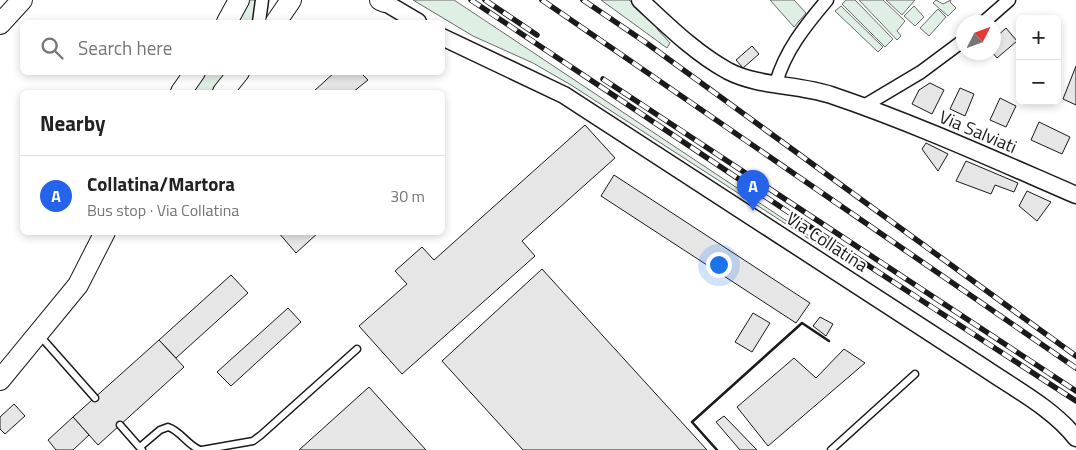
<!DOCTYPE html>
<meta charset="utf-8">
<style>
body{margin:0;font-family:"Titillium Web",sans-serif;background:#f2f2f2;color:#222}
.controls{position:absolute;right:15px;top:15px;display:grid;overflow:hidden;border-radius:8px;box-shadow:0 2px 8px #0003}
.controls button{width:45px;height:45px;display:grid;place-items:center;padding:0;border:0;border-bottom:1px solid #e0e0e0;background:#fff;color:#222;font:25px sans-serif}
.compass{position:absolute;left:956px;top:15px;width:45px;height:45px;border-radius:50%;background:#fff;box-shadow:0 2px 8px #0003;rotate:48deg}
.you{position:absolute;left:718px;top:264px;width:18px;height:18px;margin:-12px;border:4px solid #fff;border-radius:50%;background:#1a73e8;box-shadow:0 0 0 8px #1a73e833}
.badge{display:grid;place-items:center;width:32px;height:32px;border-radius:50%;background:#2563eb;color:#fff;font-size:16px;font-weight:700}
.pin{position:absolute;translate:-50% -41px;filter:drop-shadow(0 1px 2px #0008)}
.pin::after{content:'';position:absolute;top:26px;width:18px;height:15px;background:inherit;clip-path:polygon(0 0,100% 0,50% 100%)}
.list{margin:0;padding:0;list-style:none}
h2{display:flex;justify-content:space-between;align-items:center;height:65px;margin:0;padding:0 20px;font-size:21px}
h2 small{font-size:16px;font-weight:400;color:#767676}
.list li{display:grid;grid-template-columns:32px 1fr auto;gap:15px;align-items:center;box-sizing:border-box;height:80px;padding:0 20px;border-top:1px solid #e0e0e0}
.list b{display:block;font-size:19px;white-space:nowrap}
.list p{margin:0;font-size:16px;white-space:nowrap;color:#767676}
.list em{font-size:16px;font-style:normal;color:#767676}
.icon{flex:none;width:28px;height:28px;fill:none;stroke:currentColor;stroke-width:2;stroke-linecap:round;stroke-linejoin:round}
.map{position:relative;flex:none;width:1076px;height:450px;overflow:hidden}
.search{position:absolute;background:#fff;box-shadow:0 2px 8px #0003;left:20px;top:20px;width:425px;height:55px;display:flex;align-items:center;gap:12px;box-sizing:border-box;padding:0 18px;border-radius:8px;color:#767676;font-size:19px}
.panel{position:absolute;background:#fff;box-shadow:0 2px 8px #0003;left:20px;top:90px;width:425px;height:145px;border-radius:8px}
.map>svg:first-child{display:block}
</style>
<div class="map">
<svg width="1076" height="450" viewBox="0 0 1076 450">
<rect width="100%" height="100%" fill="#fff"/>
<g fill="#e0efe3" stroke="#6a6a6a">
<polygon points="249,0 257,0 254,22 235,22"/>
<polygon points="413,0 454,0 838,255 837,257 571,85 533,63 473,36"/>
<polygon points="601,0 629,0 655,23 658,30 670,43 667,48"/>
<polygon points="770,0 794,0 806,13 794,27"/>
<polygon points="846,0 855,0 893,39 885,47 842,4"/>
<polygon points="859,0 883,0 905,21 897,31 901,36 897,40"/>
<polygon points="886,0 915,0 902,15"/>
<polygon points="936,0 943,4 951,0 950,2 956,8 948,16 933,3"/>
<polygon points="841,6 883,47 878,52 835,11"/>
<polygon points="914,6 924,17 915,26 904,16"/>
<polygon points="938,9 946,17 929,36 920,28"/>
<polygon points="203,73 226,73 211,92 189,92"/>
</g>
<g fill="#e6e6e6" stroke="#1a1a1a">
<polygon points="1006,28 1017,41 997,58 992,52 994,39"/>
<polygon points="752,46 759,54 743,68 736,60"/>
<polygon points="1076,66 1076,105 1063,99"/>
<polygon points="335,72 360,72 368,80 353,92 315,92 314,91"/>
<polygon points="930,83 944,90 932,114 912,104 919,90"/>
<polygon points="960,88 974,94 965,116 950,109"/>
<polygon points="1000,98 1016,106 1006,127 990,120"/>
<polygon points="1039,122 1070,137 1062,154 1031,140"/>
<polygon points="585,125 615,158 522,241 535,256 402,374 359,326 407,284 395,271 422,247 434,260"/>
<polygon points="926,143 948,154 938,171 922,149"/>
<polygon points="966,161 1018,183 1014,192 995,185 991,194 956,181"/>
<polygon points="614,175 810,303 796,323 601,196"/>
<polygon points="1027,191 1051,202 1037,221 1019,206"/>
<polygon points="278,232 319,232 296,253"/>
<polygon points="542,269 707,450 523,450 442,361"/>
<polygon points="231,275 248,293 176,358 159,340"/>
<polygon points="288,308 301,322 231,386 217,372"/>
<polygon points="753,313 770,323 752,352 735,342"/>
<polygon points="820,317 833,324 826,336 813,326"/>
<polygon points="159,340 184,367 98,445 73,417"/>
<polygon points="844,349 865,363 768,446 737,407 794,358 816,378"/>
<polygon points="369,387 426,450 299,450"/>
<polygon points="14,404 25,416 5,434 0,429 0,417"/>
<polygon points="724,416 757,450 740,450 716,422"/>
<polygon points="73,417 89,435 73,450 56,450 48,440"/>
</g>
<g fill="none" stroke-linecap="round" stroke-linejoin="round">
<g stroke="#1a1a1a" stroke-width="9">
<g id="service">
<polyline points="41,337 95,398"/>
<polyline points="120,425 142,450"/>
<path d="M140,447L160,430L168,427C181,431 187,445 200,450"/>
<polyline points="202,450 253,441 261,435 357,349"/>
<polyline points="831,450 915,374"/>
</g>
</g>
<g stroke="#1a1a1a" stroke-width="15">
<g id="minor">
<polyline points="259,22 262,0"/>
<polyline points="984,22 1009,0"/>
<path d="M776,83C785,51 805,26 827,0"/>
<polyline points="864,106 921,72 964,40"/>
</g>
</g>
<g stroke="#1a1a1a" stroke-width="19">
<g id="tertiary">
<polyline points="381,0 418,22"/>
<path d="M640,0C667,25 695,53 728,71C759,87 798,84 831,95C914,123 995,160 1076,195"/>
<path d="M442,37L564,95L986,369C1017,390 1053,409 1076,438"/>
</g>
</g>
<g stroke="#1a1a1a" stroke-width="22">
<g id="primary">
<polyline points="380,0 385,2"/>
<polyline points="227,22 239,0"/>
<polyline points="276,22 291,0"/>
<polyline points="0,24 22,0"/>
<polyline points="181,92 195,72"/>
<polyline points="223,92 239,72"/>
<polyline points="0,380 78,285 105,232"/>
</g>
</g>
<use href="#service" stroke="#fff" stroke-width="6"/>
<use href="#minor" stroke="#fff" stroke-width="12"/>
<use href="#tertiary" stroke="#fff" stroke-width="16"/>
<use href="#primary" stroke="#fff" stroke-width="20"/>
<g stroke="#1a1a1a" stroke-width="5.5">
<g id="rail">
<polyline points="471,0 872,268 1076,401"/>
<polyline points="485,0 537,35"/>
<polyline points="542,0 1076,368"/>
<polyline points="583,0 645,42 1076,356"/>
<polyline points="603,79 1076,391"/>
</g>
</g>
<use href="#rail" stroke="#fff" stroke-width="4" stroke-dasharray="11" stroke-linecap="butt"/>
<polyline stroke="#1a1a1a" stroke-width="2.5" points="717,450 692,422 802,323 829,341"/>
</g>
<g text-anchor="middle" stroke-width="4" stroke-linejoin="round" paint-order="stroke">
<g font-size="18" fill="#1a1a1a" stroke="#fff">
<text transform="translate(978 132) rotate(23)" y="6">Via Salviati</text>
<text transform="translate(827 242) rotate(33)" y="6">Via Collatina</text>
</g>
</g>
</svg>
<div class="controls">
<button>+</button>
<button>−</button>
</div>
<svg class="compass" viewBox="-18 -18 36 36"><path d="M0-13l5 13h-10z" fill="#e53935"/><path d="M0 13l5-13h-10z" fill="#767676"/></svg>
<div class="you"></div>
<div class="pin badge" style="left:753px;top:211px">A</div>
<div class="search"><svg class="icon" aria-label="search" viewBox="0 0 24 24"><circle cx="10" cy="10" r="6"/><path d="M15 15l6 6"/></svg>Search here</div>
<section class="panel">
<h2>Nearby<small></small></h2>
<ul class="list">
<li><span class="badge">A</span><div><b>Collatina/Martora</b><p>Bus stop · Via Collatina</p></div><em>30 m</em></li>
</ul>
</section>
</div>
